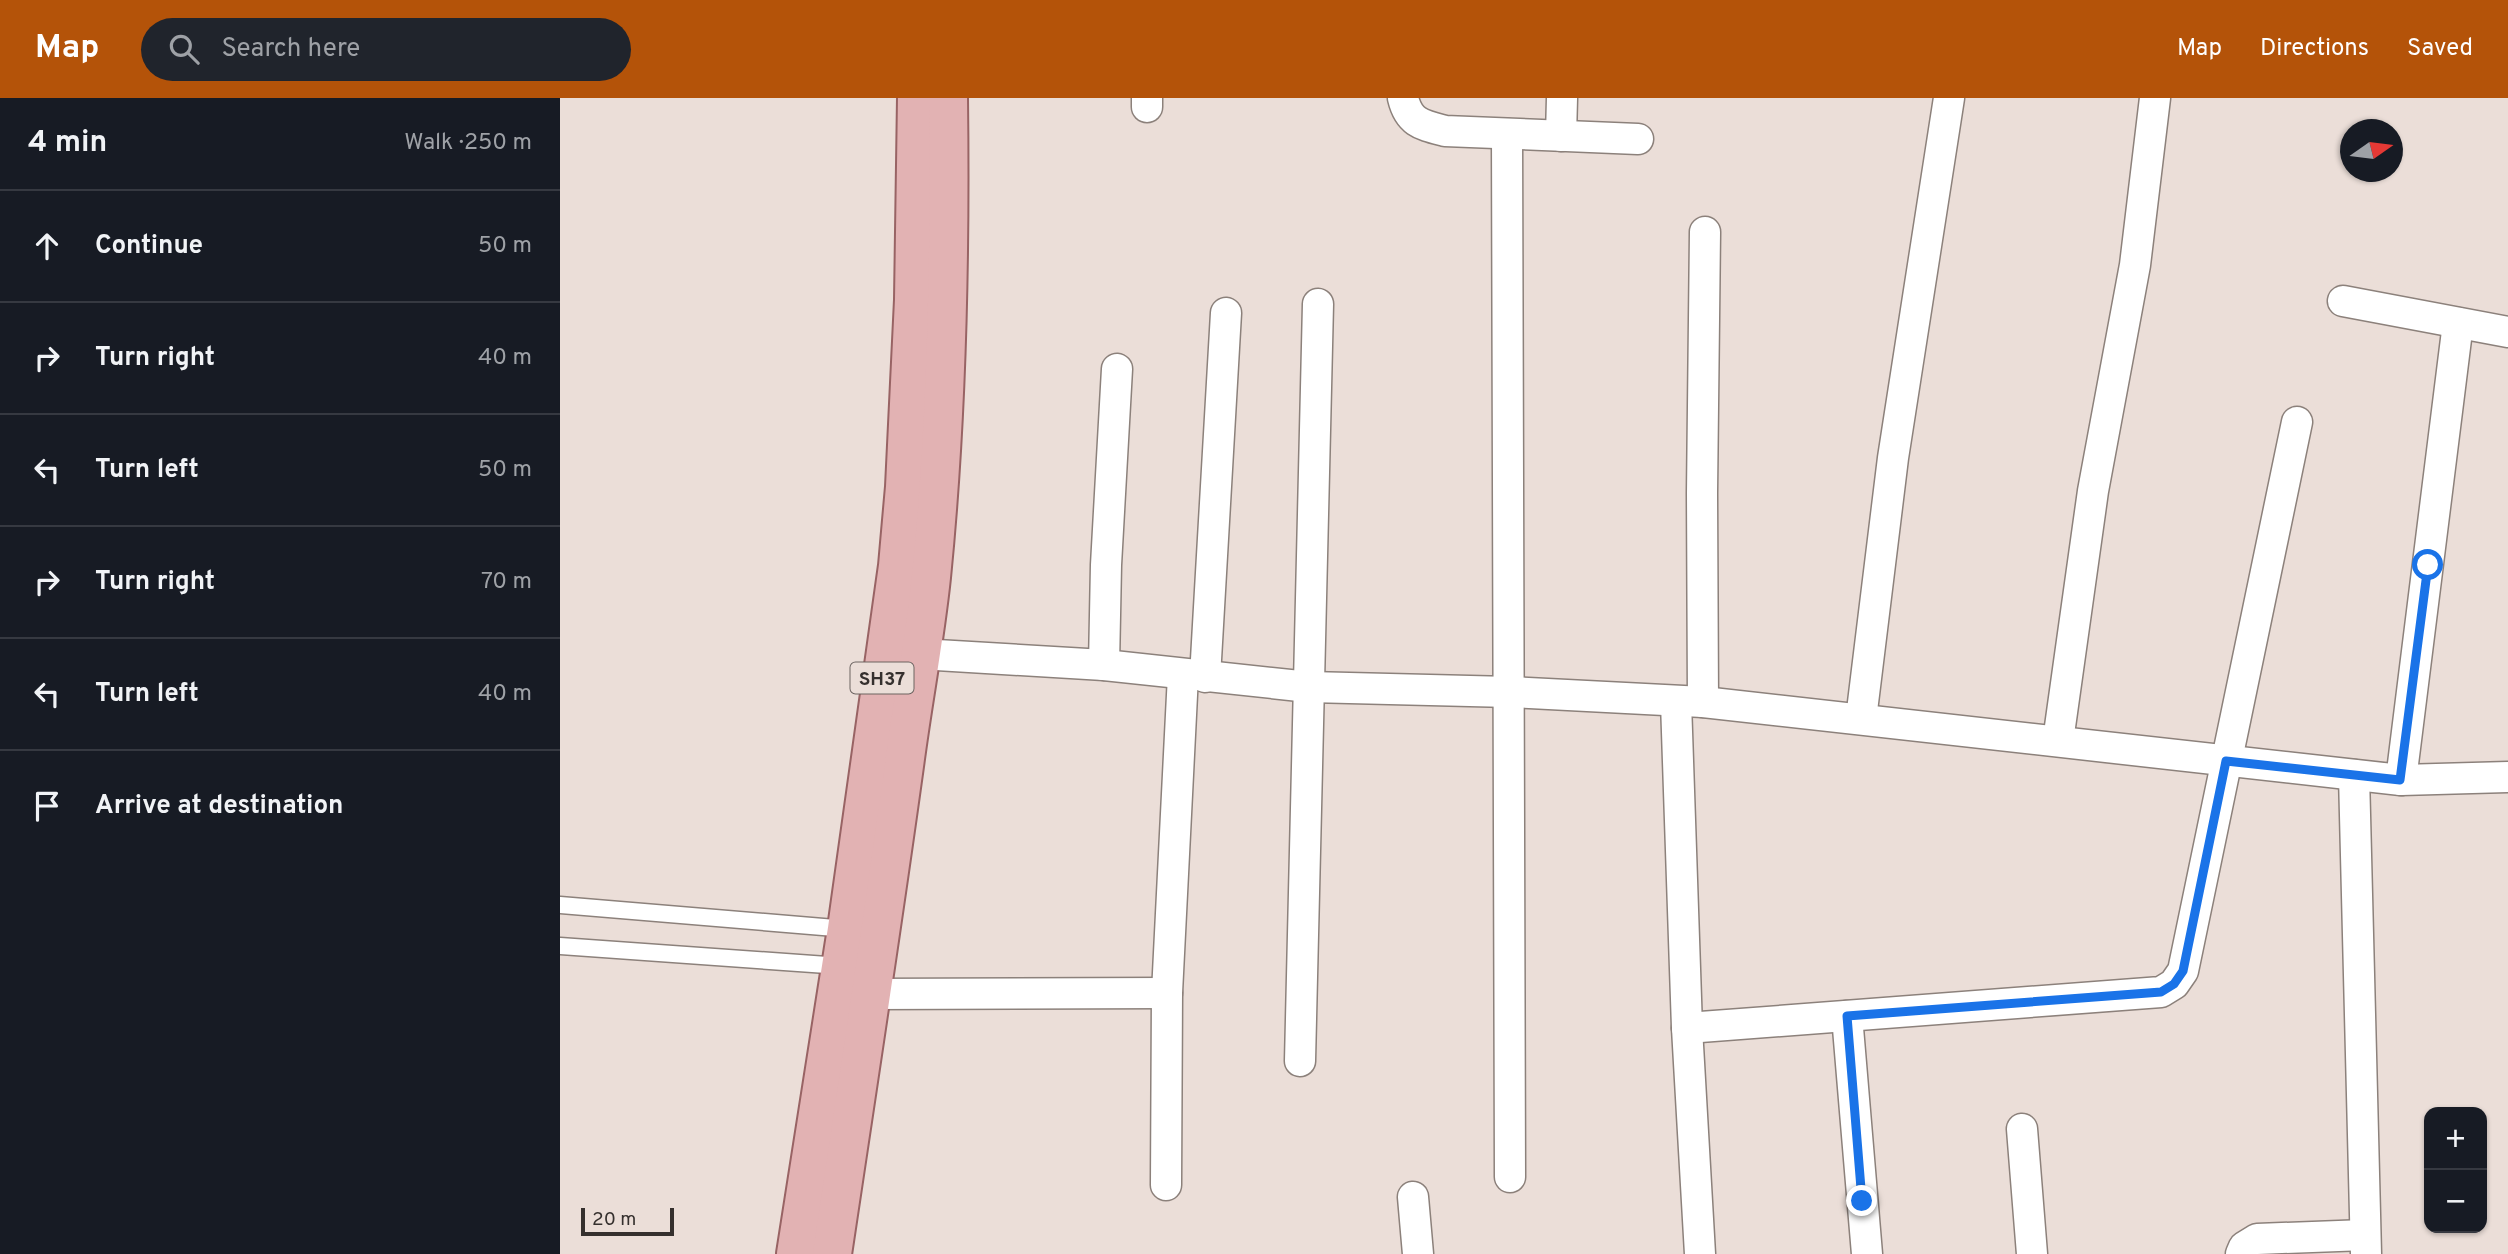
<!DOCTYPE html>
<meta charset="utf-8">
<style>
body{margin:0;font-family:Overpass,sans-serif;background:#20242c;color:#f1f3f6}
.controls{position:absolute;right:21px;bottom:21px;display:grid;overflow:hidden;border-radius:14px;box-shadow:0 2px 5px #0004}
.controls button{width:63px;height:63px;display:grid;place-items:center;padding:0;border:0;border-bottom:2px solid #363941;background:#171b24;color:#f1f3f6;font:35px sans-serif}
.compass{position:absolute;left:1780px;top:21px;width:63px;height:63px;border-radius:50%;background:#171b24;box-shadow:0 2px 5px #0004;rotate:76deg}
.scale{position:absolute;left:21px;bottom:18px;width:93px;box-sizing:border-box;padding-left:7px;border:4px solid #35302e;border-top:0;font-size:19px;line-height:24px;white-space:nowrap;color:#35302e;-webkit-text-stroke:5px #ebded8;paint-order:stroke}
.stop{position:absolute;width:21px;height:21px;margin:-16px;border:5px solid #1a73e8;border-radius:50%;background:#fff}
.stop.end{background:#1a73e8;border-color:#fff;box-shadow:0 2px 7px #0008}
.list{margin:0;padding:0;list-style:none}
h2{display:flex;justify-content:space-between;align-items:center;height:91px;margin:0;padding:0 28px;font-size:30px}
h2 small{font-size:23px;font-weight:400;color:#9ea1a6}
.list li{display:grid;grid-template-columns:46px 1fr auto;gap:21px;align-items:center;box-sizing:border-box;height:112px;padding:0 28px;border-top:2px solid #363941}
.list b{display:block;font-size:26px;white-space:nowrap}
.list em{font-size:23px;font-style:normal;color:#9ea1a6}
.icon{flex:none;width:38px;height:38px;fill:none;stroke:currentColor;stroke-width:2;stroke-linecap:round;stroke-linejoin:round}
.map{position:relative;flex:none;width:1948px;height:1156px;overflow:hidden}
header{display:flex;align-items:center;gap:42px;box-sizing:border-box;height:98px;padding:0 35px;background:#b45309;color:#fff}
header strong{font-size:33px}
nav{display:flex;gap:38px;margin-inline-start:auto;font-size:24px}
.search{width:490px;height:63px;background:#20242c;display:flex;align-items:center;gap:18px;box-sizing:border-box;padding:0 24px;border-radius:38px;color:#9ea1a6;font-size:26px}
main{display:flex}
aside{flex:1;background:#171b24}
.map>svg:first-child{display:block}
</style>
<header>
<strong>Map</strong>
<div class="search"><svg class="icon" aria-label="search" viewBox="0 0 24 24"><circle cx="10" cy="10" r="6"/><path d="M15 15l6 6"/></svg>Search here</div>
<nav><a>Map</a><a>Directions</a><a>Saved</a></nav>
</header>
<main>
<aside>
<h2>4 min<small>Walk · 250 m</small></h2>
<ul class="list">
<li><svg class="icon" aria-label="ahead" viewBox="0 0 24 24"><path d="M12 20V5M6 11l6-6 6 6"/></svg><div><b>Continue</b></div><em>50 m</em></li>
<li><svg class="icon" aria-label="right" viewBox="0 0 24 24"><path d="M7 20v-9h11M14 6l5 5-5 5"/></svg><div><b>Turn right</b></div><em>40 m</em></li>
<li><svg class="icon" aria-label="left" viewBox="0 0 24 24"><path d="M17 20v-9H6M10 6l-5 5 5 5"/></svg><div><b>Turn left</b></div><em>50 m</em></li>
<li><svg class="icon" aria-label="right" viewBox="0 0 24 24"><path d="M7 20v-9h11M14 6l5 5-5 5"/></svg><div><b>Turn right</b></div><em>70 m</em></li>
<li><svg class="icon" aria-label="left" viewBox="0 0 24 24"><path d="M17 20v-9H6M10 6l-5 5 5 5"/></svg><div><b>Turn left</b></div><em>40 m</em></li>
<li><svg class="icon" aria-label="arrive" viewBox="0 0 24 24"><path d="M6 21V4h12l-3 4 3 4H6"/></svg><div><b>Arrive at destination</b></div></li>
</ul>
</aside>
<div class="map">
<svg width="1948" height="1156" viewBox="0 0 1948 1156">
<rect width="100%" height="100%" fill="#ebded8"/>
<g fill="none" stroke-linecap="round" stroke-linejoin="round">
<g stroke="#8c817b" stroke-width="19">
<g id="service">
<polyline points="0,807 287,831"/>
<polyline points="0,848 281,868"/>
</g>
</g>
<g stroke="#8c817b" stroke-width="33">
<g id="minor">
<path d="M843,0C849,25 862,27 885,33L1078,41"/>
<polyline points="587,9 587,0"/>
<polyline points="947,36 950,1079"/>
<polyline points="1001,38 1002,0"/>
<polyline points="1783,203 1948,234"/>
<polyline points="360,556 544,567 749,589 950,594 1143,604 1841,682 1948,679"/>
<polyline points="544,567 546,467 557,271"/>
<polyline points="645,579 666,215"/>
<polyline points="1116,604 1127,930 1140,1156"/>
<polyline points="1143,604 1142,395 1145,134"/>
<polyline points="1301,621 1333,360 1389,0"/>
<polyline points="1498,643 1533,393 1575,167 1595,0"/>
<polyline points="1794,677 1806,1156"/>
<polyline points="1841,682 1898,225"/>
<polyline points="311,896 607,895"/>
<polyline points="1287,918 1307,1156"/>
<polyline points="1127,930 1601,894 1614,886 1623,873 1737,324"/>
<polyline points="740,963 758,206"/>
<polyline points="1462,1031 1472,1156"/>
<polyline points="606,1087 607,895 623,577"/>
<polyline points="853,1099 858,1156"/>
<polyline points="1681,1156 1684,1149 1697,1141 1805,1137"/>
</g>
</g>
<g stroke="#986364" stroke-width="42">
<g id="primary">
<polyline points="236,1156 287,831 338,468 345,389 354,202 357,0"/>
<path d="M272,1156C297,988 323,821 346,653C354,595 365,537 371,479C387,320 390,159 388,0"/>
</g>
</g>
<use href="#service" stroke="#fff" stroke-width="16"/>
<use href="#minor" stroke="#fff" stroke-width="30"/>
<use href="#primary" stroke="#e2b2b3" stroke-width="38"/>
</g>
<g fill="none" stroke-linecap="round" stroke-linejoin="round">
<polyline stroke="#1a73e8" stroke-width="9" points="1302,1103 1287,918 1601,894 1614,886 1623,873 1666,663 1840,682 1868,467"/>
</g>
<g text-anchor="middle" stroke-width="7" stroke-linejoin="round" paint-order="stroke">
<rect fill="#ebded8" stroke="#6c6461" stroke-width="2" x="290.5" y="564.5" width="63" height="31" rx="5"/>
<g font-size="19" font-weight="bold" fill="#35302e">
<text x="322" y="587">SH37</text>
</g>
</g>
</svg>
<div class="controls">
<button>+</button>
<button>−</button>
</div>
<svg class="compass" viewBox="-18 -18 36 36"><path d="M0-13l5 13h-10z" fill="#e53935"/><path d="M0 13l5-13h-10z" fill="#9ea1a6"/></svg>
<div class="scale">20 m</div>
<div class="stop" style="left:1868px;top:467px"></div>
<div class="stop end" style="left:1302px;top:1103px"></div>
</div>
</main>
